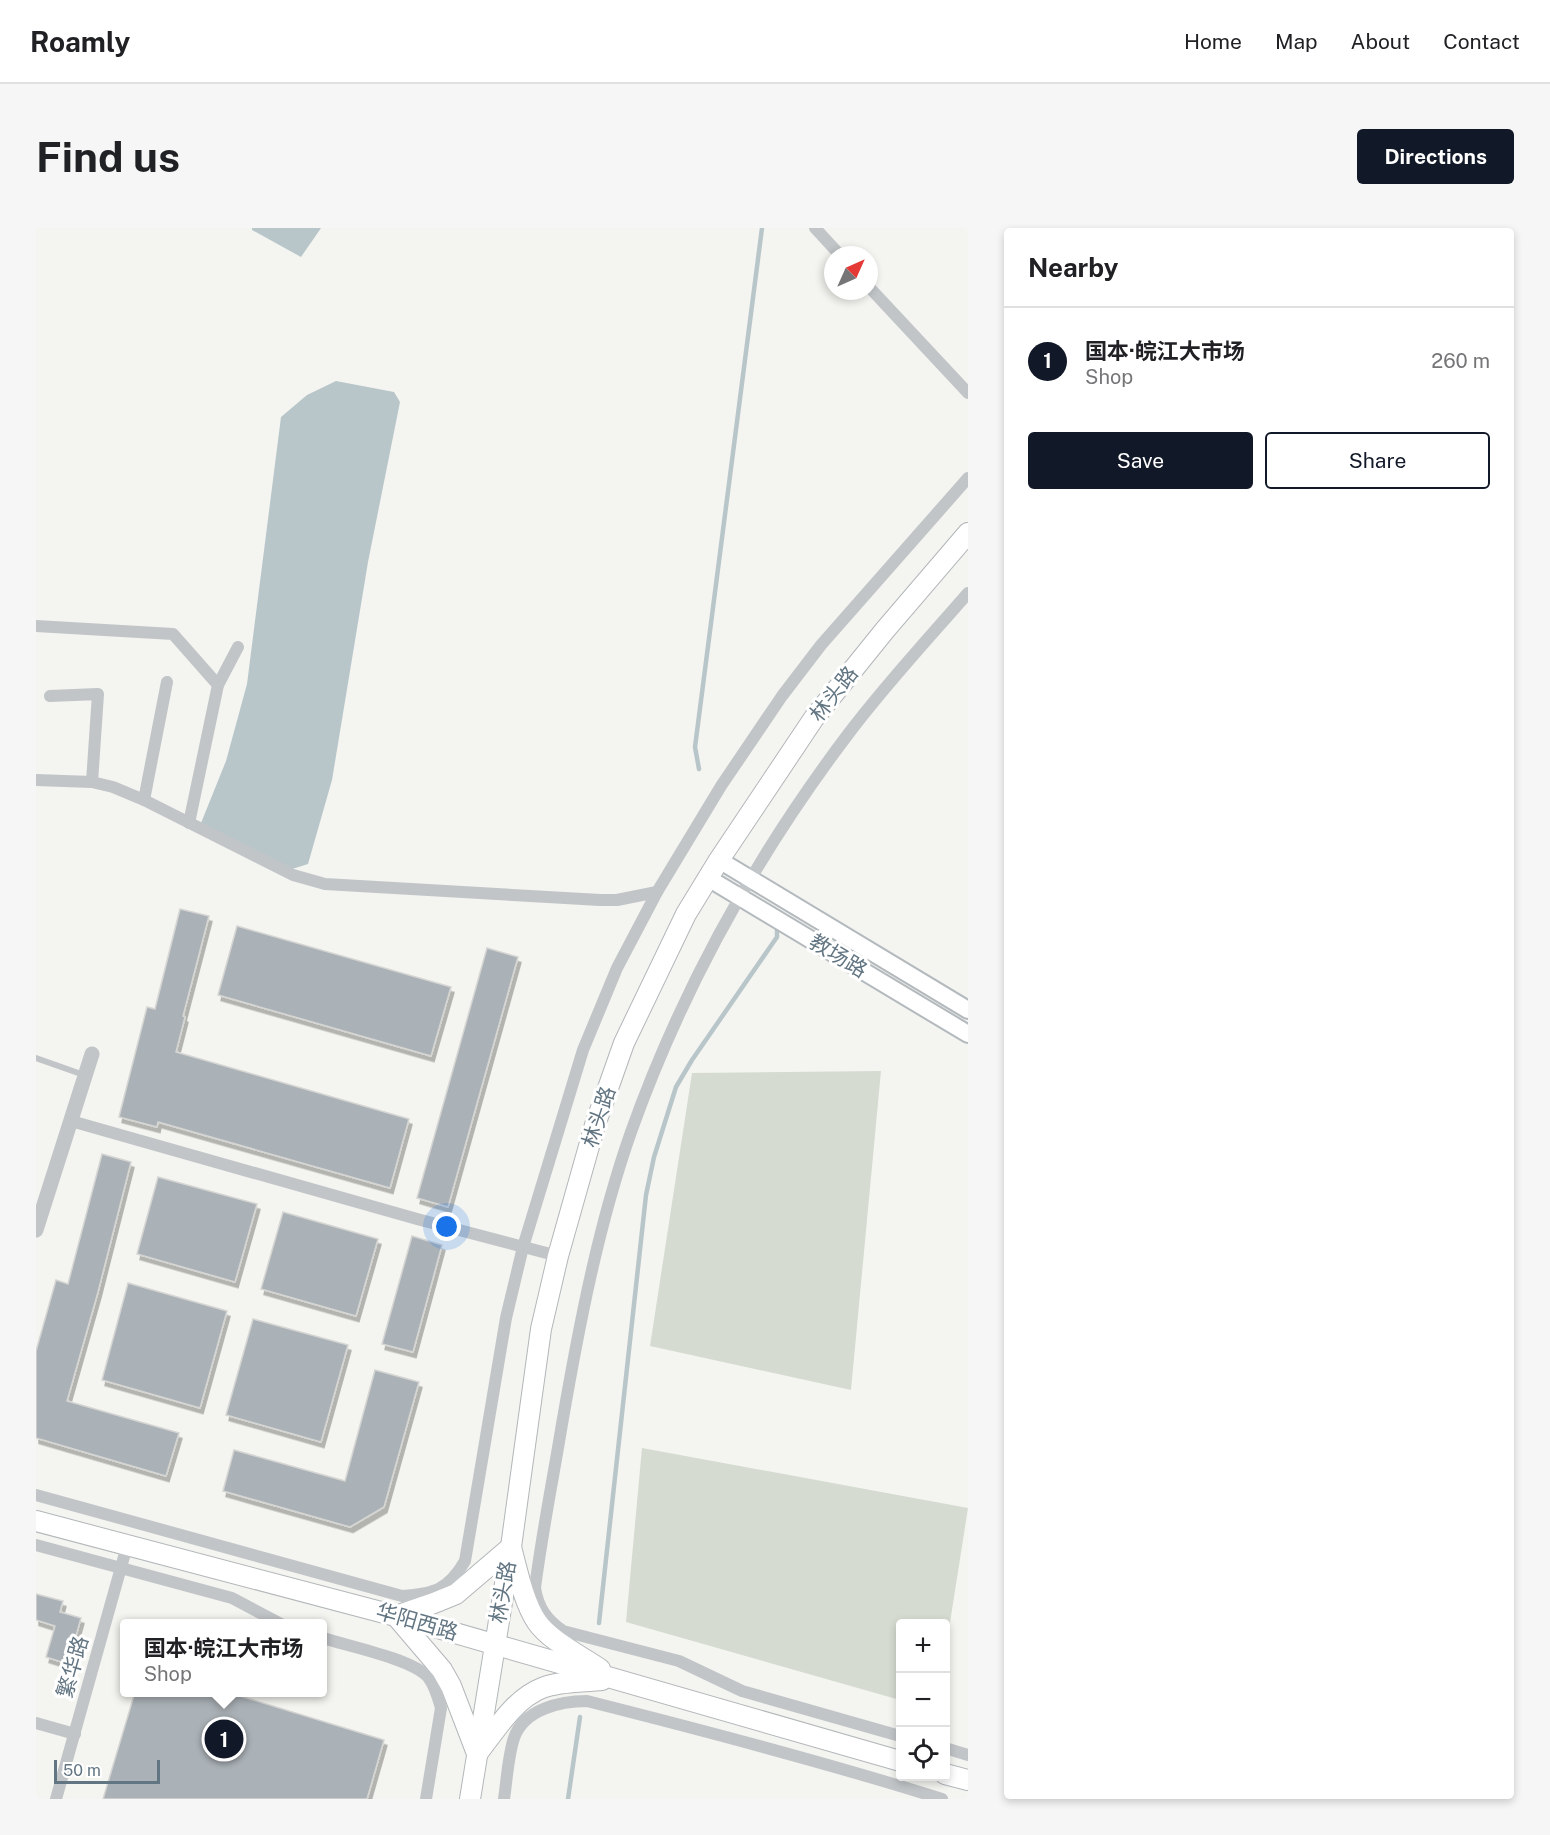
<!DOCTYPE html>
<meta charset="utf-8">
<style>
body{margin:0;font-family:"Public Sans","Noto Sans SC",sans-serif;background:#f6f6f6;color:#202124}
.controls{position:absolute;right:18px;bottom:18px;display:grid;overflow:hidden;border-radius:6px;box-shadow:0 3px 9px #0003}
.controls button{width:54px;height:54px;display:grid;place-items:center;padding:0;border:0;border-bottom:2px solid #e0e0e0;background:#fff;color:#202124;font:30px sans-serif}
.compass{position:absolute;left:788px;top:18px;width:54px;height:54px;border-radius:50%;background:#fff;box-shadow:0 3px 9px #0003;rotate:45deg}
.scale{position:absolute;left:18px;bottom:15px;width:106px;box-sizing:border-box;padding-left:6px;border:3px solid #627582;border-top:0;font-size:16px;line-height:21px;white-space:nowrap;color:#627582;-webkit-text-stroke:4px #fff;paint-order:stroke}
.you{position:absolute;left:411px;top:999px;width:21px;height:21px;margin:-15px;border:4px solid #fff;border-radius:50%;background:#1a73e8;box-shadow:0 0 0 9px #1a73e833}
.badge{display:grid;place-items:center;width:39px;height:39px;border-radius:50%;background:#111827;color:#fff;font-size:20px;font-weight:700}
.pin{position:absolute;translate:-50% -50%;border:3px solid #fff;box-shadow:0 2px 6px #0006}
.popup{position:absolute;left:84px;top:1391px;width:207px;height:78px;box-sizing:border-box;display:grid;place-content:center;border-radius:6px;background:#fff;filter:drop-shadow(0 2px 4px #0005);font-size:20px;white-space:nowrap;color:#757577}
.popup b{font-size:22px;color:#202124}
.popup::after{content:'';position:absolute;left:50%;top:100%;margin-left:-12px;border:12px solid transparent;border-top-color:#fff}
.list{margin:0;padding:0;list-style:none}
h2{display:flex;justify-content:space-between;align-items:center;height:78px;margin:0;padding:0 24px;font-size:26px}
h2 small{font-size:20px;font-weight:400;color:#757577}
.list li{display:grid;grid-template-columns:39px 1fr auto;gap:18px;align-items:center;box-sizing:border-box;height:108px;padding:0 24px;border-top:2px solid #e0e0e0}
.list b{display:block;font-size:22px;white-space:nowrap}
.list p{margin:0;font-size:20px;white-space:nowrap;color:#757577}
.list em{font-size:20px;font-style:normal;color:#757577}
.actions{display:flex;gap:12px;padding:18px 24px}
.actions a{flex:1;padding:14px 0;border:2px solid #111827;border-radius:6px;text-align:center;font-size:21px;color:#111827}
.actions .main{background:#111827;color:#fff}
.icon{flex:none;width:33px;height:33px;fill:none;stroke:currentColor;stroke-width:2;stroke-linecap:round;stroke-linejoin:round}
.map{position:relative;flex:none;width:932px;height:1571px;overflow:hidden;border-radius:6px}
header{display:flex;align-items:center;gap:36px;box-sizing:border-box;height:84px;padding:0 30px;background:#fff;border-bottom:2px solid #e0e0e0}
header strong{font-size:28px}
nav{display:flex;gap:33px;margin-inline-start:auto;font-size:21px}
.intro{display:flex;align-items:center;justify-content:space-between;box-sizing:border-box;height:144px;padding:0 36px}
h1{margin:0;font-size:42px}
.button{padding:15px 27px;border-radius:6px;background:#111827;color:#fff;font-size:21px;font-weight:700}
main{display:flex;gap:36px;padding:0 36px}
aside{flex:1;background:#fff;border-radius:6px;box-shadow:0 3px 9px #0003}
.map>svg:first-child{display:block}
</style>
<header>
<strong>Roamly</strong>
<nav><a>Home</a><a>Map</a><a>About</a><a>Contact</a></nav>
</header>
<div class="intro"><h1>Find us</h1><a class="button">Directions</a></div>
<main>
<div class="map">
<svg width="932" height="1571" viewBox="0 0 932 1571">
<defs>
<filter id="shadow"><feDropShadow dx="3" dy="5.5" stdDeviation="0" flood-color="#0004"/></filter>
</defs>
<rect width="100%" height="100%" fill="#f4f4f0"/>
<g fill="#d5dbd1">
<polygon points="845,843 815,1162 614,1118 656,845"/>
<polygon points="606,1220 932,1280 910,1420 909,1396 864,1396 864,1472 590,1394"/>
</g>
<g fill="#b8c6ca">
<polygon points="216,0 285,0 265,29 216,2"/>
<polygon points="300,153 358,164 364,174 332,334 296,552 272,636 253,642 165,595 190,533 211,456 245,189 271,167"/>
</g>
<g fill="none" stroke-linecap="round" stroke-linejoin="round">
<g stroke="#b8c6ca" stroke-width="4.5">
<polyline points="663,541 659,519 726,0"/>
<polyline points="563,1395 610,967 618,929 640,859 656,832 741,709 741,701"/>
<polyline points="532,1571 544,1489"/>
</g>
</g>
<g fill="#abb2b7" stroke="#d5d5d3" stroke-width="1.5" filter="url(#shadow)">
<polygon points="144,681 173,688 147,788 149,789 140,824 373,891 354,960 122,894 121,899 83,889 111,779 119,781"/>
<polygon points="201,698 415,759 395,828 182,767"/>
<polygon points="451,720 482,729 412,979 381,970"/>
<polygon points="66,926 95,934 62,1064 31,1173 143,1205 130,1248 0,1210 0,1123 20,1052 32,1056"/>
<polygon points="122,949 221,976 199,1054 101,1026"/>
<polygon points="247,984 342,1011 320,1088 225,1061"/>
<polygon points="376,1008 406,1017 377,1124 346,1116"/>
<polygon points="92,1055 191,1083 164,1180 66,1152"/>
<polygon points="217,1091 312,1117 285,1214 190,1187"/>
<polygon points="339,1142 383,1154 348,1279 314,1299 187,1263 198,1222 309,1253"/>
<polygon points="0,1366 27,1373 24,1384 45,1390 32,1436 10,1429 19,1398 0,1392"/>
<polygon points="99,1464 191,1464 348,1512 331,1571 67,1571"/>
</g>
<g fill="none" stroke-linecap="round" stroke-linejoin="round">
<g stroke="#b3b9bd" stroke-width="20">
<g id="secondary">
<polyline points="683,632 932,782"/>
<polyline points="672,650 932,806"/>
</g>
</g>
<g stroke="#b2b7ba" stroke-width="22">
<g id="primary">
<polyline points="0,1293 360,1388 864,1533"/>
<path d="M440,1523L415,1458L406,1442L360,1388L398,1375L420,1366L475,1319C481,1342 488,1375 501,1394C513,1412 545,1428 564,1441"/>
<path d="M441,1526C459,1503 478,1471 506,1460C524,1453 546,1454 566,1452"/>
<polyline points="909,1546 932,1552"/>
<polyline points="434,1571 475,1319 505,1101 522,1028 559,897 588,815 650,686 683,632 778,490 849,402 932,305"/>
</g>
</g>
<polyline stroke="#c1c5c8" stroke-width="6" points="0,830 48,847"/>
<g stroke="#c1c5c8" stroke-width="12">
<polyline points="779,0 804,27"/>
<polyline points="833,59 932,165"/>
<polyline points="0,398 137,406 182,457 153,595"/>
<polyline points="182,457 202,419"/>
<polyline points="14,468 62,466 56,554"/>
<polyline points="0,552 56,554 77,559 108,572 257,647 289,656 564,672 581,672 621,664"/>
<polyline points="108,572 131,454"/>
<polyline points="35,893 381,991 522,1028"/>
<path d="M0,1267L366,1368C398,1366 412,1362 429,1333L470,1090L487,1019L547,822L581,740L621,664L685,558L746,468L785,417L932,250"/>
<polyline points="0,1317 196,1370 245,1396"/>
<path d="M287,1410C312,1418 376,1431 392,1449C399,1458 402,1469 405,1480L390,1571"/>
<polyline points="0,1495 39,1506"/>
<path d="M864,1508L706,1463L643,1433L527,1403C511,1392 502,1380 499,1360C506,1305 517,1251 526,1196C543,1098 562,998 595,904C646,761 722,625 813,505C850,456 892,411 932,365"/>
<polyline points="909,1520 932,1527"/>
<polyline points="20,1571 91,1318"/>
<path d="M468,1571C471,1551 472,1528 478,1510C488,1481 525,1473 551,1473C670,1503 789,1534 906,1571"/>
</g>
<polyline stroke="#c1c5c8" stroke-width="15" points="0,1002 56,826"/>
<use href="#secondary" stroke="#fff" stroke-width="16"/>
<use href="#primary" stroke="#fff" stroke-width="20"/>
</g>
<g text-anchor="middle" stroke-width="6" stroke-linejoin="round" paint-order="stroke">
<g font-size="21" fill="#627582" stroke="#fff">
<text transform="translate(798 466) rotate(-52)" y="7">林头路</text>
<text transform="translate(802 728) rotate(31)" y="7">教场路</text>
<text transform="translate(563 889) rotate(-72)" y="7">林头路</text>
<text transform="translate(467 1364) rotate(-80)" y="7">林头路</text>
<text transform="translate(381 1394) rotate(16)" y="7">华阳西路</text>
<text transform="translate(37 1439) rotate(-74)" y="7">繁华路</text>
</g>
</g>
</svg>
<div class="controls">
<button>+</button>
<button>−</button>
<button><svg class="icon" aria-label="locate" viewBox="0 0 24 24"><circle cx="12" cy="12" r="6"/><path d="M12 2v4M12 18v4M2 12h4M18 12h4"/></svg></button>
</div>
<svg class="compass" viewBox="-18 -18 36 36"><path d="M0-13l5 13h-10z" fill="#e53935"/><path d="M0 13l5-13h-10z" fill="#757577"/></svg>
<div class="scale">50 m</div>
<div class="you"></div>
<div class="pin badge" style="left:188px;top:1511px">1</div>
<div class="popup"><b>国本·皖江大市场</b>Shop</div>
</div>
<aside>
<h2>Nearby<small></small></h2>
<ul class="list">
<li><span class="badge">1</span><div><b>国本·皖江大市场</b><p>Shop</p></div><em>260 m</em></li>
</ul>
<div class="actions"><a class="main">Save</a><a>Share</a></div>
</aside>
</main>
